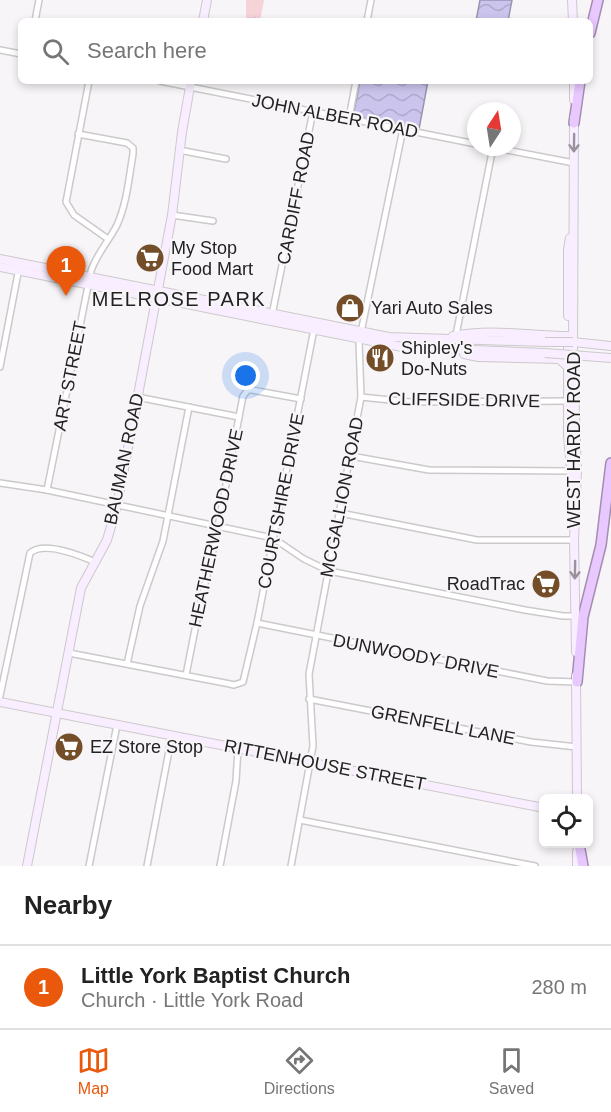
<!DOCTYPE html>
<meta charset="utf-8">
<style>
body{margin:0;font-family:Helvetica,sans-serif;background:#f6f6f6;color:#222}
.controls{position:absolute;right:18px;bottom:18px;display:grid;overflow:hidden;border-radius:9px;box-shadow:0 3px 9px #0003}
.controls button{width:54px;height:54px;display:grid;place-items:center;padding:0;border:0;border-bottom:2px solid #e0e0e0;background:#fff;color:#222;font:30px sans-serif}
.compass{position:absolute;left:467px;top:102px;width:54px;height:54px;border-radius:50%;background:#fff;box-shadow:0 3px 9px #0003;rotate:12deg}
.you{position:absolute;left:246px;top:376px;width:21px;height:21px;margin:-15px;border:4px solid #fff;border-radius:50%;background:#1a73e8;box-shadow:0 0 0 9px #1a73e833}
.badge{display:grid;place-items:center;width:39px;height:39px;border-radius:50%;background:#ea580c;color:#fff;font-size:20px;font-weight:700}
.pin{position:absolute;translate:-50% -50px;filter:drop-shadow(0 2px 3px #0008)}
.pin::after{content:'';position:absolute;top:32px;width:21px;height:18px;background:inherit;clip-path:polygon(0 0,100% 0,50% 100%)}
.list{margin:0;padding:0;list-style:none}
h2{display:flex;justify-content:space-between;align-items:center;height:78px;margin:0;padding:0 24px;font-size:26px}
h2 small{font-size:20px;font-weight:400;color:#767676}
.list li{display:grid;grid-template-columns:39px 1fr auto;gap:18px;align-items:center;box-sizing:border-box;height:84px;padding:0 24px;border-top:2px solid #e0e0e0}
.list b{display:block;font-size:22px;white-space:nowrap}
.list p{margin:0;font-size:20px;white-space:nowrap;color:#767676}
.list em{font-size:20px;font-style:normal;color:#767676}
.icon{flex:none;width:33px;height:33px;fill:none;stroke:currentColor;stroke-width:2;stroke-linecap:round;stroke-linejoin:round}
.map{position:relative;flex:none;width:611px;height:866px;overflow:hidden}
.search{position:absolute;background:#fff;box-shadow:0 3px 9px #0003;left:18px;right:18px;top:18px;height:66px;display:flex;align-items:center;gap:15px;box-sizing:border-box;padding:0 21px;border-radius:9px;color:#767676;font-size:22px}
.sheet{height:162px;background:#fff}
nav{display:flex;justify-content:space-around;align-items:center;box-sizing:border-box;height:84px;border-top:2px solid #e0e0e0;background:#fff;font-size:16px;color:#767676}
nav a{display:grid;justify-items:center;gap:3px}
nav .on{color:#ea580c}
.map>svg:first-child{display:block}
</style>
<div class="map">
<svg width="611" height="866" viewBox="0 0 611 866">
<defs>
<pattern id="forest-firs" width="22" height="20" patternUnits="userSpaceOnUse" patternTransform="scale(1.5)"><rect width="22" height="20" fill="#f5d3d8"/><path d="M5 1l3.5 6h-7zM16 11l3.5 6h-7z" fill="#d2b5b9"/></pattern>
<pattern id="water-waves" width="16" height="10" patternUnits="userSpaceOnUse" patternTransform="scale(1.5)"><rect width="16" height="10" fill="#cbc5ed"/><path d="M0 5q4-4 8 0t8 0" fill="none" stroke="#aea9cb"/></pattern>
</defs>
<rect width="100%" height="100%" fill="#f8f5f8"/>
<polygon fill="url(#forest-firs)" points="246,0 264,0 260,21 246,21"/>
<g fill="url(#water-waves)" stroke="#9994b0" stroke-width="1.5">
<polygon points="480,0 512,0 508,21 476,21"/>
<polygon points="360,81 428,81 419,129 353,116"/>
</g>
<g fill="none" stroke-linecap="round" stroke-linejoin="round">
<g stroke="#ccc9cb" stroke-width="8">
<g id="street">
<polyline points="35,21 39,0"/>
<polyline points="367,21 371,0"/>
<polyline points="0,50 21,54"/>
<polyline points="89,81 66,202 74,215 108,239"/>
<polyline points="160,81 476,144"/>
<polyline points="349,118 356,81"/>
<polyline points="491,147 574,163"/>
<polyline points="179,150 226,159"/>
<polyline points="172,215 213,221"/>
<polyline points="272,315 313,111"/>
<polyline points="456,335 493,147"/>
<polyline points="0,367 19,268"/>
<polyline points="137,397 239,417"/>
<polyline points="361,397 410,402 568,401"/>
<polyline points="351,456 429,470 570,471"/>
<polyline points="0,483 47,490 273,538 304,559 329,571 525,610 563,616 575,616"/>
<path d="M47,490L91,271C97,253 109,241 117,225C127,203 129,177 133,154V148L127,143L78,134"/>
<polyline points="340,513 477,540 574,540"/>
<polyline points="257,623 547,681 577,682"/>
<polyline points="69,653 230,684 234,685 243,682 257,623 314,329"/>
<polyline points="127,664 140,606 163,541 189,407"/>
<polyline points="186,675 200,604 215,542 243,396 248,390 252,390 301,399"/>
<path d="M0,696L30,553C44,541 79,555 95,562"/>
<polyline points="309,699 531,742 577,747"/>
<polyline points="300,820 535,866"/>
<polyline points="89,866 117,725"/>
<polyline points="147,866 172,735"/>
<polyline points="220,866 236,781 238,748"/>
<polyline points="291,866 313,746 309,674 361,397 359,342 403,129"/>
</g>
</g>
<g stroke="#ccc9cb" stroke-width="10">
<g id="secondary">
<polyline points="572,0 573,21"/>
<polyline points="203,21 207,0"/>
<polyline points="574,81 574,100"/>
<polyline points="574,118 573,357 577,472 574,540 576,652"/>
<polyline points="0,259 389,337 545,342"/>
<polyline points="0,267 402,347 545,353"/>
<polyline points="568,316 568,249 570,238"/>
<path d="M453,336C491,328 530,336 568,336"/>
<polyline points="568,337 568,436 573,492"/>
<polyline points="573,342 611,346"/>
<polyline points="464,354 478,357 559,359 567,366"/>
<polyline points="576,676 577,798"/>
<polyline points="0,702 544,808"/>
<polyline points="577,851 577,866"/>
<polyline points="27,866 81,588 107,540 117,506 172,215 182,132 191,81"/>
</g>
</g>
<g stroke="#a38eb1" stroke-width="12">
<g id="highway">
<polyline points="590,33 598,0"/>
<polyline points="574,123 580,81"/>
<polyline points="577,682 583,617 601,545 611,463"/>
<polyline points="579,844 583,866"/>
</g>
</g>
<use href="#street" stroke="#fff" stroke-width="5"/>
<use href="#secondary" stroke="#f8eeff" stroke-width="8"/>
<use href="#highway" stroke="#e8c8fe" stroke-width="9"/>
<g stroke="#ccc9cb" stroke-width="10" stroke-linecap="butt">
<g id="secondary-bridge">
<polyline points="545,342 573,342"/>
<polyline points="545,353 611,358"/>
</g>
</g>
<use href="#secondary-bridge" stroke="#f8eeff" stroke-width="8"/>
</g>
<defs><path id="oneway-shaft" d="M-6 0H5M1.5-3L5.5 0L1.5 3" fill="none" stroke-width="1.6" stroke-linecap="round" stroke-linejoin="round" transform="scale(1.5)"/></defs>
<g stroke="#98929c">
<use href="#oneway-shaft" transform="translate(574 143) rotate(91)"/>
<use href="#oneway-shaft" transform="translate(575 570) rotate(91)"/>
</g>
<defs>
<g id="supermarket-disc" transform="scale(1.5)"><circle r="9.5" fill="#734e29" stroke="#f8f5f8"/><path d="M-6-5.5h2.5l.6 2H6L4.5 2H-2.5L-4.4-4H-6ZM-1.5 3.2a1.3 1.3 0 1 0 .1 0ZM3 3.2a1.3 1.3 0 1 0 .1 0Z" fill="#fff"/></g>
<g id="shop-disc" transform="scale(1.5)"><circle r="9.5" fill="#734e29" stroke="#f8f5f8"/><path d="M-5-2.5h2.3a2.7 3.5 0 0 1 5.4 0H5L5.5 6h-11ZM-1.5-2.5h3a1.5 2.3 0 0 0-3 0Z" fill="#fff"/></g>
<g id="restaurant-disc" transform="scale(1.5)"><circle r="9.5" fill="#734e29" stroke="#f8f5f8"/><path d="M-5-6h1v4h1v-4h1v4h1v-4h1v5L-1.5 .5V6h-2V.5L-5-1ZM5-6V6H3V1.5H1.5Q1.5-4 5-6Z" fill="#fff"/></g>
</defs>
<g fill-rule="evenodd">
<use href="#supermarket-disc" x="150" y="258"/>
<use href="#shop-disc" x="350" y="308"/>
<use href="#restaurant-disc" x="380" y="358"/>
<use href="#supermarket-disc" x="546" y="584"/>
<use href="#supermarket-disc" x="69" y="747"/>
</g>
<g text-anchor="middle" stroke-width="4.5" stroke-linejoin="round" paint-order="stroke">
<g font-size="18" fill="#232223" stroke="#f8f5f8">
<text transform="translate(335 116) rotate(11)" y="6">JOHN ALBER ROAD</text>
<text transform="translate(296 198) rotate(-79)" y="6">CARDIFF ROAD</text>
<text transform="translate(70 376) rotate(-79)" y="6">ART STREET</text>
<text transform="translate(464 400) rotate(1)" y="6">CLIFFSIDE DRIVE</text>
<text transform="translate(574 440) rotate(-90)" y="6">WEST HARDY ROAD</text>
<text transform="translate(124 459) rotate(-78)" y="6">BAUMAN ROAD</text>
<text transform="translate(342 497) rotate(-79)" y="6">MCGALLION ROAD</text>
<text transform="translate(281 501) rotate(-79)" y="6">COURTSHIRE DRIVE</text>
<text transform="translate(216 528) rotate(-78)" y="6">HEATHERWOOD DRIVE</text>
<text transform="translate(416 656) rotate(11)" y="6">DUNWOODY DRIVE</text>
<text transform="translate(443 725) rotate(11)" y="6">GRENFELL LANE</text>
<text transform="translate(325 765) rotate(11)" y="6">RITTENHOUSE STREET</text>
</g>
<g font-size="18" fill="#232223" stroke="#f8f5f8" text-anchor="start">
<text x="171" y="254">My Stop<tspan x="171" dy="21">Food Mart</tspan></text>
<text x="371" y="314">Yari Auto Sales</text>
<text x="401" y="354">Shipley's<tspan x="401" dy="21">Do-Nuts</tspan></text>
<text x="525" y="590" text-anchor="end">RoadTrac</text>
<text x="90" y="753">EZ Store Stop</text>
</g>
<g font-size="20" letter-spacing="1.5" fill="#232223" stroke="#f8f5f8">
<text x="179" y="306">MELROSE PARK</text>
</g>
</g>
</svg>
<div class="controls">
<button><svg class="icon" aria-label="locate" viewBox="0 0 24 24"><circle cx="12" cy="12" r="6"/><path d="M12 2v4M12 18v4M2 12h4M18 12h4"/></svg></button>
</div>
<svg class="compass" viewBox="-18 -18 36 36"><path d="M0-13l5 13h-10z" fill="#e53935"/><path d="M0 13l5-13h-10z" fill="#767676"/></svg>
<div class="you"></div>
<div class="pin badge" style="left:66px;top:296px">1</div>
<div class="search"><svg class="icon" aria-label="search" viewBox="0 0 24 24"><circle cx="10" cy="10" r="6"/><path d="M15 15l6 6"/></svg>Search here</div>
</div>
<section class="sheet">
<h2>Nearby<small></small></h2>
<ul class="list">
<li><span class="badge">1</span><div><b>Little York Baptist Church</b><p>Church · Little York Road</p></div><em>280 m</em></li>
</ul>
</section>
<nav>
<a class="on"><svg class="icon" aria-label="map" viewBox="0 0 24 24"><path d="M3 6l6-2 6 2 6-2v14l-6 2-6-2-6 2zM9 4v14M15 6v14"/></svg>Map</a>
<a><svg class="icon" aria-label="directions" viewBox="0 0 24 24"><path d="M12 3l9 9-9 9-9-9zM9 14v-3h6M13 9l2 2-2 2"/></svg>Directions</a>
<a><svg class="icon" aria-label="saved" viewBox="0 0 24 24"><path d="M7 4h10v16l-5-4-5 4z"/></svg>Saved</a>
</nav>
